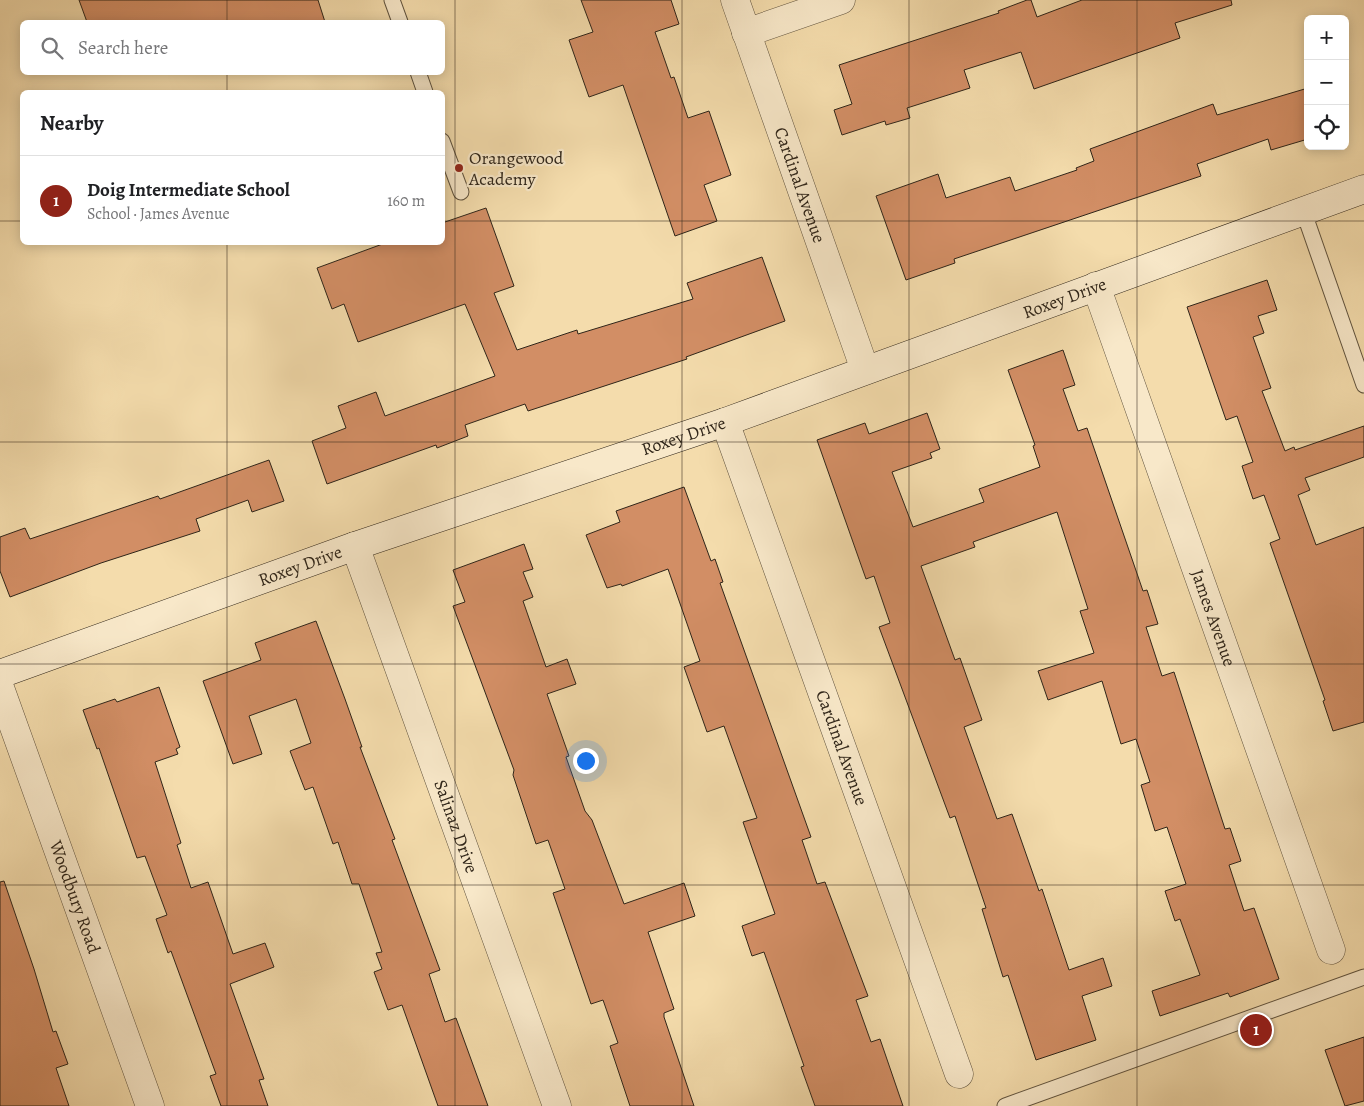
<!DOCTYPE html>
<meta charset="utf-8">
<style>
body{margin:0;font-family:Alegreya,serif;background:#f6f6f6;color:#202124}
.controls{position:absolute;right:15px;top:15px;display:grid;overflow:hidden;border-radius:8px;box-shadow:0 2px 12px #0003}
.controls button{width:45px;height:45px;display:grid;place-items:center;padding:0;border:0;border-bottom:1px solid #e0e0e0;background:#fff;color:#202124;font:25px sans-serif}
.you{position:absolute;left:585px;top:760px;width:18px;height:18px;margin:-12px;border:4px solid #fff;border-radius:50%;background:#1a73e8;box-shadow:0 0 0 8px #1a73e833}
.badge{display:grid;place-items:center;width:32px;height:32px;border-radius:50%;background:#8f2418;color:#fff;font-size:16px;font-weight:700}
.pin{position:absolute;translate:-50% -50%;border:2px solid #fff;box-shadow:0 1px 5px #0006}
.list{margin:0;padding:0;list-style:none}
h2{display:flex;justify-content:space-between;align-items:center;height:65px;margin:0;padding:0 20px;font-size:21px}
h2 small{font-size:16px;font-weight:400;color:#757577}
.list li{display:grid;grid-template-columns:32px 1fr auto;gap:15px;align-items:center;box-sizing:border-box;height:90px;padding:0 20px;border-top:1px solid #e0e0e0}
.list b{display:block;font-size:19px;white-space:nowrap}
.list p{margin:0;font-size:16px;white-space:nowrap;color:#757577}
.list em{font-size:16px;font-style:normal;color:#757577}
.icon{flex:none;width:28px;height:28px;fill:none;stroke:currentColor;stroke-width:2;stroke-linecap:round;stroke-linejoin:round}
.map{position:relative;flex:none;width:1364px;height:1106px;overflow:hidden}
.search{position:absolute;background:#fff;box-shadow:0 2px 12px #0003;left:20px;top:20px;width:425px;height:55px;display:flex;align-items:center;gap:12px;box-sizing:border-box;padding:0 18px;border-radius:8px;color:#757577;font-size:19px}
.panel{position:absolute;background:#fff;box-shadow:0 2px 12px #0003;left:20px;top:90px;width:425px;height:155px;border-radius:8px}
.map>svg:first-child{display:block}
</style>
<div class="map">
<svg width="1364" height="1106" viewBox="0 0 1364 1106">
<rect width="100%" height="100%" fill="#f4dcac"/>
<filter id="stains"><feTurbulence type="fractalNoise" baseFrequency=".004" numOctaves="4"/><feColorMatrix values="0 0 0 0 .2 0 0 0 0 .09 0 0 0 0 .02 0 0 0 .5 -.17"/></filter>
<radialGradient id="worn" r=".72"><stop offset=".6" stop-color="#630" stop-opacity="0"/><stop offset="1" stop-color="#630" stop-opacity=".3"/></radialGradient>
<g fill="#d28e65" stroke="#2f2519">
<polygon points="79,0 318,0 325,22 87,22"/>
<polygon points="581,0 671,0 679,24 655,32 671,78 674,77 688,118 709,111 731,175 704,185 717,221 675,236 623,85 589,97 569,40 593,32"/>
<polygon points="1027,0 1031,0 1037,17 1082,0 1231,0 1232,5 1175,23 1180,38 1034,89 1021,52 964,70 970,88 907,108 910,118 886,125 885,121 842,135 834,110 852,104 839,65 999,13 998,11"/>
<polygon points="1308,88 1308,139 1271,150 1268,139 1197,164 1201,176 954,259 955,263 906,280 876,196 938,174 946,198 1010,177 1015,191 1077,170 1076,168 1094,161 1090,149 1213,104 1217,115"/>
<polygon points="486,208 514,286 494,293 517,350 577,330 578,334 693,299 687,283 762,257 785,321 686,357 687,359 528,411 525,404 465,425 468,436 437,448 436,445 327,484 312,441 346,428 338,406 376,392 385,416 495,376 465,304 358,342 344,304 332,309 317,268 388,242 442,242 442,223"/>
<polygon points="1267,280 1277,310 1258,316 1264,333 1253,337 1271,388 1262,391 1285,451 1294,447 1295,450 1364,426 1364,457 1305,478 1310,490 1298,495 1316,545 1364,527 1364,722 1333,731 1323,701 1325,700 1270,543 1280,539 1264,495 1253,499 1242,466 1253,462 1237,416 1226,420 1187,307"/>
<polygon points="1063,350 1075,385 1063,389 1078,431 1087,428 1143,591 1147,590 1158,624 1146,627 1162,676 1174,672 1225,829 1230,828 1241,861 1229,865 1244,911 1254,908 1279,979 1230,997 1228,993 1160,1016 1152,991 1200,975 1180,919 1175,921 1165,891 1186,884 1167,827 1155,831 1141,785 1150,782 1136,739 1121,744 1102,681 1048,700 1038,671 1094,653 1080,611 1088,609 1057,512 973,542 975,547 921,566 955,660 960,658 982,720 964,727 997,819 1012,814 1039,891 1042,889 1069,970 1103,958 1112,986 1082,996 1096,1040 1036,1060 1008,975 1003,977 982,909 986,908 955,816 950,818 879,627 890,623 874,576 866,579 817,440 865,423 869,434 927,413 940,449 930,453 932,458 892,472 913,527 984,502 979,489 1040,467 1033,446 1035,445 1008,370"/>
<polygon points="269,460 284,501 252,512 248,500 196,519 200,531 101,563 10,597 0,571 0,537 25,528 30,539 158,496 160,499"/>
<polygon points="684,487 711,561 715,559 723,582 720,583 811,837 802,840 817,884 825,882 868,996 856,1000 871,1042 880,1039 903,1106 815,1106 801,1067 804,1066 764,952 752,956 742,926 775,914 743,822 757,818 724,726 707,732 684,667 700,661 668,569 622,586 621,584 607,588 586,535 620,522 616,511"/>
<polygon points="524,544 533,569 523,572 533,597 523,601 546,667 567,659 576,684 547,694 569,756 566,757 585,811 592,820 624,904 684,883 695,916 648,932 674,1009 664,1013 664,1017 694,1106 630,1106 610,1046 618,1043 603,1000 591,1004 553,893 565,889 548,840 536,844 513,775 514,770 453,606 465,602 453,570"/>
<polygon points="316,621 345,699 362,747 360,747 395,839 392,840 440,970 429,974 445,1022 456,1018 488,1106 438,1106 402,1005 388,1010 374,972 382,969 376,953 382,952 359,884 352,884 338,842 333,844 313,787 305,790 290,751 311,743 296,699 249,716 262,754 233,764 203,681 261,660 255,643"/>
<polygon points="159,687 180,747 176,749 178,754 155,762 181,843 177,845 191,888 208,882 233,954 265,943 274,967 230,984 264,1079 259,1080 268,1106 221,1106 210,1076 216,1074 171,951 168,953 156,919 167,915 145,856 137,858 99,748 97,749 83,710 115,699 117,702"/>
<polygon points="4,881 34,969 53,1032 56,1031 68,1064 56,1068 69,1106 0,1106 0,882"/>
<polygon points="1364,1037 1364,1101 1345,1106 1325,1050"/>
</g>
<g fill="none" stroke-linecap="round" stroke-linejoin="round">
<g stroke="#60533e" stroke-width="17">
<g id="lane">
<polyline points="392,0 400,22"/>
<polyline points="418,72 425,92"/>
<polyline points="442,141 461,192"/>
<polyline points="1303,210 1364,385"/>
<polyline points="1005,1106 1364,977"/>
</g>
</g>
<g stroke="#60533e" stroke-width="29">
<g id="street">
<path id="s1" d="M735,0L865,370"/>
<polyline points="746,33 841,0"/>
<path id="s2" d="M1096,286L1331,950"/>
<path id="s3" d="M725,422L959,1074"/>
<path id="s4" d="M355,546L557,1106"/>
<path id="s5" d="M0,688L150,1106"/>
</g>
</g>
<g stroke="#2f2519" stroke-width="29">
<g id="secondary">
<path id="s6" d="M0,674L355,546L725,422L1364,189"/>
</g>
</g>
<use href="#lane" stroke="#f8e8c9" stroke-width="15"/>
<use href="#street" stroke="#f8e8c9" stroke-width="28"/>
<use href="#secondary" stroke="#f8e8c9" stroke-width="28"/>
</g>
<path fill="none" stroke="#2f2519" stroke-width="1" stroke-opacity="0.55" d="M227,0V22M455,0V1106M682,0V1106M909,0V1106M1137,0V1106M227,72V92M0,221H22M442,221H1364M227,242V1106M0,442H1364M0,664H1364M0,885H1364"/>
<circle fill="#8f2418" stroke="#f8e8c9" stroke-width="2" cx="459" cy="168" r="5"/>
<g text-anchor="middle" stroke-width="4.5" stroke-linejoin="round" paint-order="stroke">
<g font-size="18" fill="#2f2519" stroke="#f8e8c9" text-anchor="start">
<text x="469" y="164">Orangewood<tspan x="469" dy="21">Academy</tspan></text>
</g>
<g font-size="18" fill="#2f2519" stroke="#f8e8c9">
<text dy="6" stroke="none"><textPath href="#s1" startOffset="196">Cardinal Avenue</textPath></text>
<text dy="6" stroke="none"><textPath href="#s6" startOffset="1129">Roxey Drive</textPath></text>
<text dy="6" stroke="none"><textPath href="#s6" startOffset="724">Roxey Drive</textPath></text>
<text dy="6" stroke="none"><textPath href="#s6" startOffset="319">Roxey Drive</textPath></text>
<text dy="6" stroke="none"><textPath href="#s2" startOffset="352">James Avenue</textPath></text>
<text dy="6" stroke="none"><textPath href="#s3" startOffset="346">Cardinal Avenue</textPath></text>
<text dy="6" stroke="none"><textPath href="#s4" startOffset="298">Salinaz Drive</textPath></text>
<text dy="6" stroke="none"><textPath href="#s5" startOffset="222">Woodbury Road</textPath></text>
</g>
</g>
<rect width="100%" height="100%" filter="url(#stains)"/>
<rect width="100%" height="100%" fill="url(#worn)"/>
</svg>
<div class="controls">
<button>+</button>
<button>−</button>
<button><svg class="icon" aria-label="locate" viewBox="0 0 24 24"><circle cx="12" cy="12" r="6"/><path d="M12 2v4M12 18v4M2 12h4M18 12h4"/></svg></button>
</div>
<div class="you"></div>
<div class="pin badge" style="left:1256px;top:1030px">1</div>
<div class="search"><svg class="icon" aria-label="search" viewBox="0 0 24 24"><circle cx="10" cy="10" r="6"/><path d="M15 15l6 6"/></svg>Search here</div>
<section class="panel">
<h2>Nearby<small></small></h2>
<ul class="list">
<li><span class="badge">1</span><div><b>Doig Intermediate School</b><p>School · James Avenue</p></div><em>160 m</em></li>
</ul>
</section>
</div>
